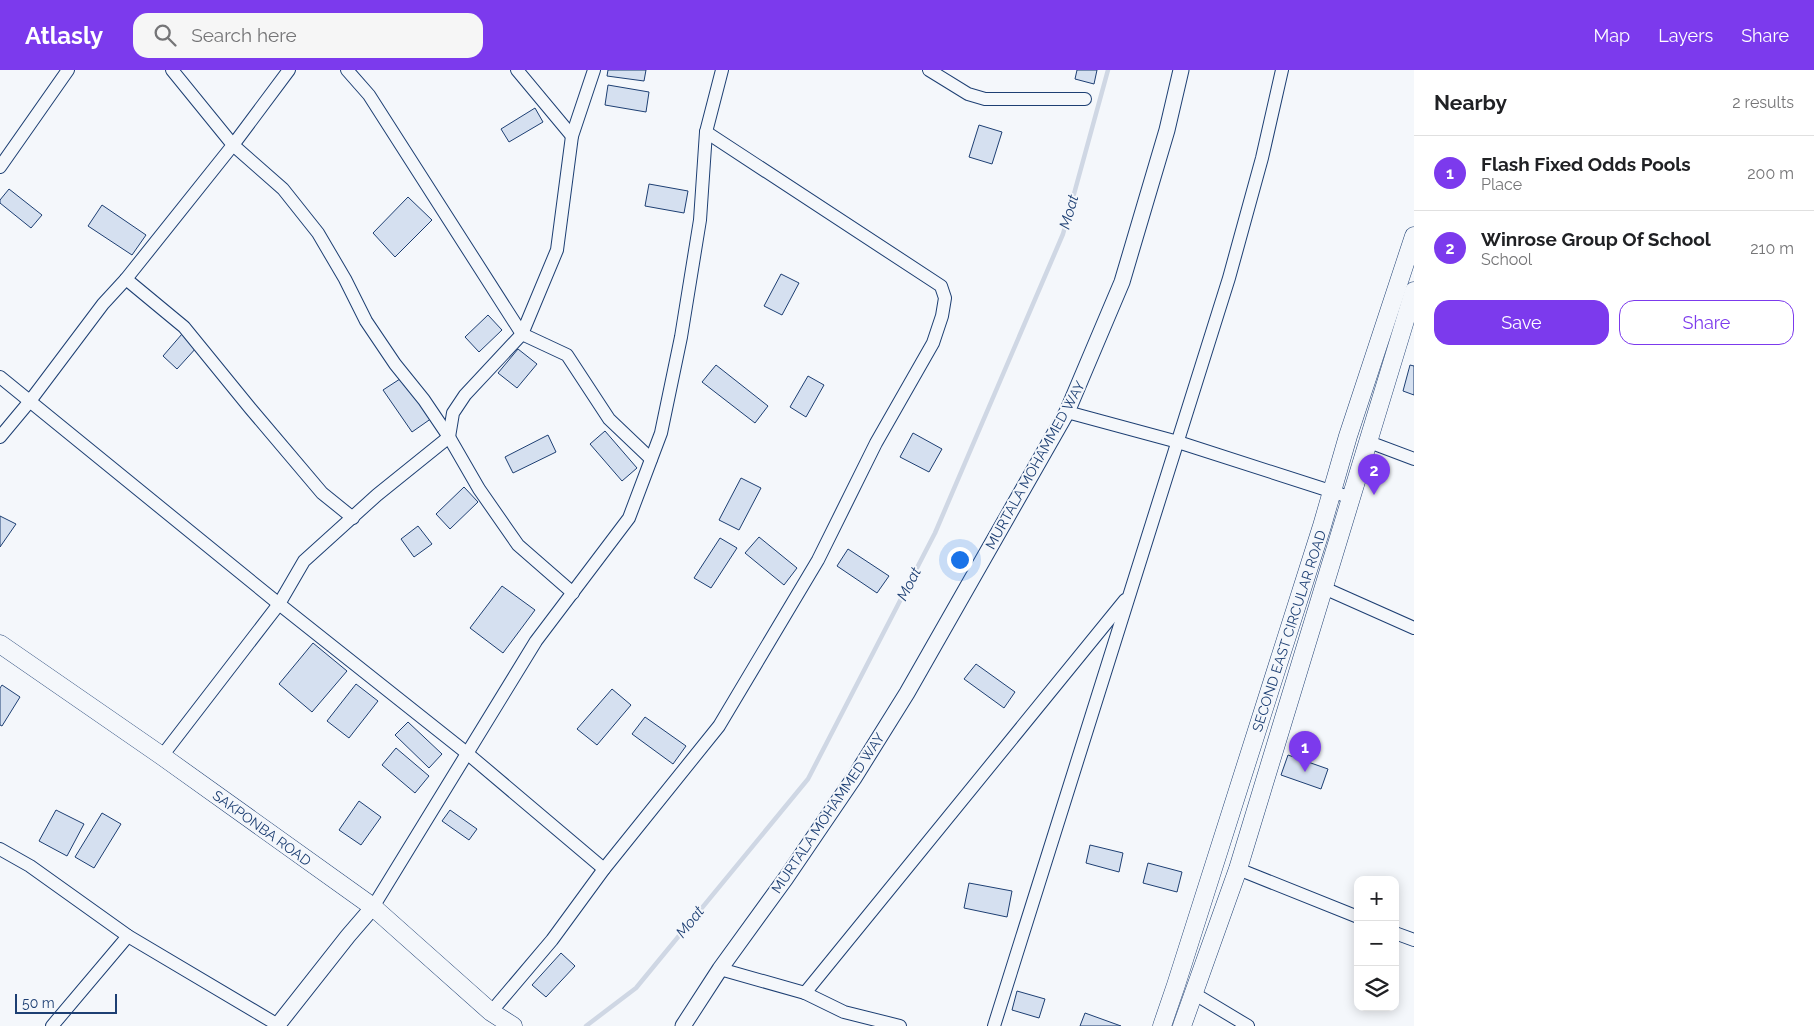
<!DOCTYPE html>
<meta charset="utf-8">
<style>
body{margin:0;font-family:Raleway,sans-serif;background:#f6f6f6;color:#202124}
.controls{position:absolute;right:15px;bottom:15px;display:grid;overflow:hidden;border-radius:10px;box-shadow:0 2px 12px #0003}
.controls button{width:45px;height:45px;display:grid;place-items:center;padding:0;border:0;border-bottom:1px solid #e0e0e0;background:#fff;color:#202124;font:25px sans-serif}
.scale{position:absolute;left:15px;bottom:12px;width:102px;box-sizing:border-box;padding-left:5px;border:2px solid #1d3f73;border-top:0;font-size:14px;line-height:18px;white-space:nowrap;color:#1d3f73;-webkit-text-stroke:4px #f4f7fb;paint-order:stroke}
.you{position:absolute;left:959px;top:489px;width:18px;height:18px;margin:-12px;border:4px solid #fff;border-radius:50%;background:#1a73e8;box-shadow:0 0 0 8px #1a73e833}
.badge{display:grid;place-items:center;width:32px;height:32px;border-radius:50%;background:#7c3aed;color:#fff;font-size:16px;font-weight:700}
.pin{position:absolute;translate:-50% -41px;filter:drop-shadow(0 1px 2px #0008)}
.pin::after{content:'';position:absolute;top:26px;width:18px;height:15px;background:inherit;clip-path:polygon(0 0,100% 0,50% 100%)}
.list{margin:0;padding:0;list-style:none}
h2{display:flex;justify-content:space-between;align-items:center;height:65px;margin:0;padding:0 20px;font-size:21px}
h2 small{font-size:16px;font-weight:400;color:#757577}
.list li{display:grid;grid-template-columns:32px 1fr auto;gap:15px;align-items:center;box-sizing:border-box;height:75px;padding:0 20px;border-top:1px solid #e0e0e0}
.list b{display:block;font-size:19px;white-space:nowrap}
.list p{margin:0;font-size:16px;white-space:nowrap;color:#757577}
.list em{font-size:16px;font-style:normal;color:#757577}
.actions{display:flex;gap:10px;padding:15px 20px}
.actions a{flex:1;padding:11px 0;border:1px solid #7c3aed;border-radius:15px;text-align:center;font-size:18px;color:#7c3aed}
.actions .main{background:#7c3aed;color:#fff}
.icon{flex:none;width:28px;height:28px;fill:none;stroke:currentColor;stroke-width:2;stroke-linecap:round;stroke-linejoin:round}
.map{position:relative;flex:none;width:1414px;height:956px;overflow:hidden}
header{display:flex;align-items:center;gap:30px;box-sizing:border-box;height:70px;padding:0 25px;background:#7c3aed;color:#fff}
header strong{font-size:24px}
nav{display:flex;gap:28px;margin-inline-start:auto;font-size:18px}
.search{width:350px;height:45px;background:#f6f6f6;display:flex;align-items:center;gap:12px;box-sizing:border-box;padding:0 18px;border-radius:15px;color:#757577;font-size:19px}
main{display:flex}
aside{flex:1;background:#fff}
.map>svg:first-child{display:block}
</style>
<header>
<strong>Atlasly</strong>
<div class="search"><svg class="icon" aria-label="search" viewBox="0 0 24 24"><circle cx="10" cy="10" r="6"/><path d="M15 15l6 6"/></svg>Search here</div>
<nav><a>Map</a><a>Layers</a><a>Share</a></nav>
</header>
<main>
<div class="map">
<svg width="1414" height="956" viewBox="0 0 1414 956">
<rect width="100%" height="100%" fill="#f4f7fb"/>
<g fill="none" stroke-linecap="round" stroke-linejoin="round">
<polyline stroke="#cfd7e4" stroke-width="4.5" points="586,956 636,918 808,709 935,463 1063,164 1108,0"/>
</g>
<g fill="#d5e0f0" stroke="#1d3f73">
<polygon points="608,0 646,0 644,11 607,6"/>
<polygon points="1077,0 1097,0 1094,14 1075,9"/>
<polygon points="608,15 649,22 646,42 605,35"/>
<polygon points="535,38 543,52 509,72 501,59"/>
<polygon points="979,55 1002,62 992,94 969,87"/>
<polygon points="649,114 688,121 684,143 645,136"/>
<polygon points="9,119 42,145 31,158 0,133 0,130"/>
<polygon points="408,127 432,150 395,187 373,163"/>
<polygon points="102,135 146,165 132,185 88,156"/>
<polygon points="781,204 799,213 782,245 764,236"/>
<polygon points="488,245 502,260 479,282 465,267"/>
<polygon points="182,264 197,277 177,299 163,286"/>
<polygon points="518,279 537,294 517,318 498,303"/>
<polygon points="716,295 768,336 755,353 702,312"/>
<polygon points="1410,295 1414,296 1414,325 1403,321"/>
<polygon points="808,306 824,315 806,347 790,337"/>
<polygon points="403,307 432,348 412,362 383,320"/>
<polygon points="605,361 637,398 622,411 590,374"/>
<polygon points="913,363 942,379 929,402 900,387"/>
<polygon points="548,365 556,382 513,403 505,387"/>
<polygon points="741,408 761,418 739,460 719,450"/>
<polygon points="464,417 478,432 450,459 436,444"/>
<polygon points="0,446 16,454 0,477"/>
<polygon points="418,456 432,474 414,487 401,469"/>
<polygon points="759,467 797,498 784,515 745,483"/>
<polygon points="720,468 737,478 711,518 694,508"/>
<polygon points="848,479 889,506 877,523 837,496"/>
<polygon points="502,516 535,540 503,583 470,558"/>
<polygon points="313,573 347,601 312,642 279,614"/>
<polygon points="976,594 1015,622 1004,638 964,609"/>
<polygon points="356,614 378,631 349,668 327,651"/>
<polygon points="2,615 20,627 2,656 0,655 0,618"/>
<polygon points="612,619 631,635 597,675 577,659"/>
<polygon points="645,647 686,676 673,694 632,664"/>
<polygon points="408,652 442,684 429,698 395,665"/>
<polygon points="396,678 429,706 415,723 382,695"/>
<polygon points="1288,685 1328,699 1321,719 1281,705"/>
<polygon points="359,731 381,747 361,775 339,760"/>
<polygon points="56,740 84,754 67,786 39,771"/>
<polygon points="450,740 477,759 469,770 442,751"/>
<polygon points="102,743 121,754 94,798 75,787"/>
<polygon points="1090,775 1123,783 1119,802 1086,793"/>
<polygon points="1148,793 1182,802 1177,822 1143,813"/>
<polygon points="969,813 1012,821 1007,847 964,838"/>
<polygon points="561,883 575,896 546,927 532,915"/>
<polygon points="1017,921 1045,929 1039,948 1012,940"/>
<polygon points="1085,943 1121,956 1080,956"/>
</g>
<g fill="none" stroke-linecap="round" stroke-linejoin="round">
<g stroke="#1d3f73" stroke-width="14">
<g id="minor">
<polyline points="172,0 233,75 283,119 318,163 345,209 366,251 395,294 424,330 449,367 479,419 518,475 573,523"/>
<polyline points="347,0 369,25 522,264 567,285 609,349 651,389"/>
<polyline points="517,0 572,66"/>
<polyline points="929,0 968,24 985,29 1085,29"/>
<polyline points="0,97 68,0"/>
<polyline points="126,209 184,257 250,338 322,423 353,448"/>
<polyline points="0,307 279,534 468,684 604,799"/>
<polyline points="1067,342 1178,372 1352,428"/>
<polyline points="0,367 30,331 103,234 126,209 233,75 289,0"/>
<polyline points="1369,372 1414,389"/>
<polyline points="1324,518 1414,558"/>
<polyline points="162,686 279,534 304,491 377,425 449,367 453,343 465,325 522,264 557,180 572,66 594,0"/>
<polyline points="0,779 30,796 128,866 278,955"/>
<polyline points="1238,799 1358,847"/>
<polyline points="373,837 536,571 629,448 661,363 681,267 700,150 706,62 722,0"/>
<polyline points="1395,863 1414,870"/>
<polyline points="720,899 805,923 844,942 900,956"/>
<polyline points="805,923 1125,530"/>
<polyline points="1193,923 1248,956"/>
<polyline points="491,942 552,870 604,799 719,656 818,490 876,373 933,273 942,246 945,228 941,216 706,62"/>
<polyline points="52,956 128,866"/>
<polyline points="994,956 1229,208 1262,88 1282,0"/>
</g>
</g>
<g stroke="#1d3f73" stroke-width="17">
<g id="tertiary">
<polyline points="277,956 348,866 373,837"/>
<polyline points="683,956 720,899 786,808 854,708 907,623 1067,342 1122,212 1167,60 1181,0"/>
</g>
</g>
<g stroke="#1d3f73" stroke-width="19">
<g id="secondary">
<polyline points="0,574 162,686 373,837 491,942 513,956"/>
<polyline points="1162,956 1176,915 1322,456 1348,366 1414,166"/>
<polyline points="1182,956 1238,799 1414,221"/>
</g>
</g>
<use href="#minor" stroke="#f4f7fb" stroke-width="12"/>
<use href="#tertiary" stroke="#f4f7fb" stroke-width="15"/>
<use href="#secondary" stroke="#f4f7fb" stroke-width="18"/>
</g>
<g text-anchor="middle" stroke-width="4" stroke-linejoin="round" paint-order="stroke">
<g font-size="14" fill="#1d3f73" stroke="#f4f7fb">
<text transform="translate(1035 395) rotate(-61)" y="5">MURTALA MOHAMMED WAY</text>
<text transform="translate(1289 561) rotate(-72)" y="5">SECOND EAST CIRCULAR ROAD</text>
<text transform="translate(828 743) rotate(-56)" y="5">MURTALA MOHAMMED WAY</text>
<text transform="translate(262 758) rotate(36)" y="5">SAKPONBA ROAD</text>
</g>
<g font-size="15" font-style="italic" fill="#1d3f73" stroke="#f4f7fb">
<text transform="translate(1069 142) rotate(-74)" y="5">Moat</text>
<text transform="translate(909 514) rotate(-63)" y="5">Moat</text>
<text transform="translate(690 852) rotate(-51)" y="5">Moat</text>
</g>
</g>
</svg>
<div class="controls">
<button>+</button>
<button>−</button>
<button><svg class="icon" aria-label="layers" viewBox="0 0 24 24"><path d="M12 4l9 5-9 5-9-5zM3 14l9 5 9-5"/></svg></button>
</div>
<div class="scale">50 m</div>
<div class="you"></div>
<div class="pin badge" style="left:1305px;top:702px">1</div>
<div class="pin badge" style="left:1374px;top:425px">2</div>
</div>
<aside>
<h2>Nearby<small>2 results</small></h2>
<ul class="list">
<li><span class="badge">1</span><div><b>Flash Fixed Odds Pools</b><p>Place</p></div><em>200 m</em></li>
<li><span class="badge">2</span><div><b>Winrose Group Of School</b><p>School</p></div><em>210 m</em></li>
</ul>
<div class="actions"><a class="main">Save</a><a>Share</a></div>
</aside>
</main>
